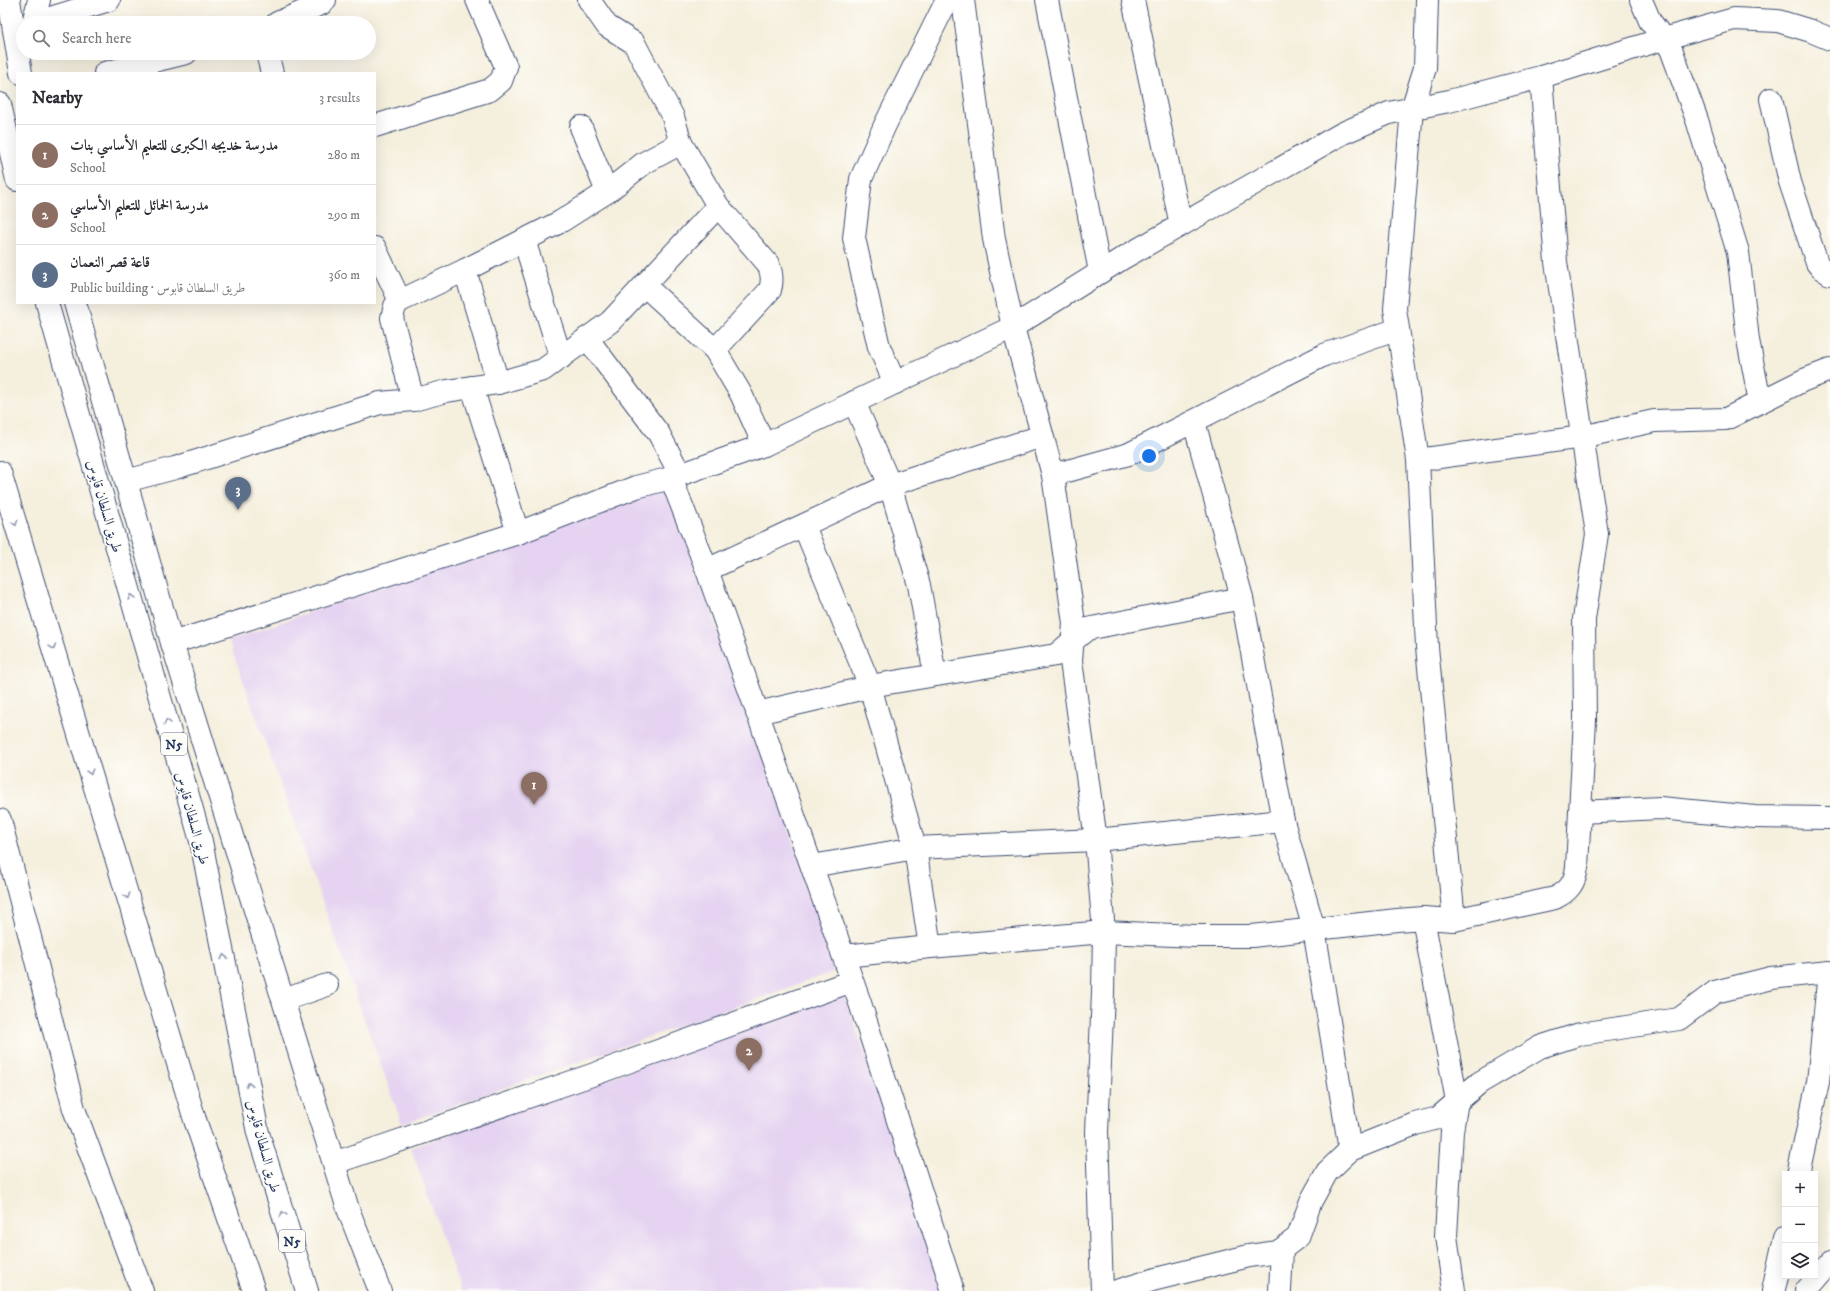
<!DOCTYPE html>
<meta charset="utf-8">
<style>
body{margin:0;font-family:"IM FELL DW Pica",Amiri,serif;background:#f7f7f7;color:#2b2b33}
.controls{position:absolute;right:12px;bottom:12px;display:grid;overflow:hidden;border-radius:0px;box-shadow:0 4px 16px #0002}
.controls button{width:36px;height:36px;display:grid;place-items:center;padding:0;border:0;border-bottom:1px solid #e1e1e2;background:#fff;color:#2b2b33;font:20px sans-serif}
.you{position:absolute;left:1149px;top:456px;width:14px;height:14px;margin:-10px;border:3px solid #fff;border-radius:50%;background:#1a73e8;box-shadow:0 0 0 6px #1a73e833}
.badge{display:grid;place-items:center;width:26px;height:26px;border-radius:50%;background:#c8321e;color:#fff;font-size:13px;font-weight:700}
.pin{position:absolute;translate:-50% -33px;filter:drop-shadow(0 1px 2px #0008)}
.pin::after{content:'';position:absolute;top:21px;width:14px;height:12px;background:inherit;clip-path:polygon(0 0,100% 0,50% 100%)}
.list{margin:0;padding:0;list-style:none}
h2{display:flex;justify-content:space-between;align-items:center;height:52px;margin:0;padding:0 16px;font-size:17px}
h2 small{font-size:13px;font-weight:400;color:#7c7c81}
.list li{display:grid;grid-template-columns:26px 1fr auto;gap:12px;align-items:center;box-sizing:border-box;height:60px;padding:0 16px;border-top:1px solid #e1e1e2}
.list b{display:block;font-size:15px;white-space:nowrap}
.list p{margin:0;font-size:13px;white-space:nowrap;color:#7c7c81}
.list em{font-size:13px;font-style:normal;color:#7c7c81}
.icon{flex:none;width:22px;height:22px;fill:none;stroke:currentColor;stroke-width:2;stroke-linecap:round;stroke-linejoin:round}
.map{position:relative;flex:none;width:1830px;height:1291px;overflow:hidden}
.search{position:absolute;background:#fff;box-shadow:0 4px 16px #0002;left:16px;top:16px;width:360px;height:44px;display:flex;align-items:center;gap:10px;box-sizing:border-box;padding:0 14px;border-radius:22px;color:#7c7c81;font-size:15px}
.panel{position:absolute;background:#fff;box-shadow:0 4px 16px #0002;left:16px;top:72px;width:360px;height:232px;border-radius:0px}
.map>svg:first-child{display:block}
</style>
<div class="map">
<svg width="1830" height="1291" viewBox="0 0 1830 1291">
<rect width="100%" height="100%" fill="#fdfcf7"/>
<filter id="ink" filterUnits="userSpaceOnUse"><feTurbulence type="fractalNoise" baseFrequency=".025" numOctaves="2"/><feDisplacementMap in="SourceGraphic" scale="8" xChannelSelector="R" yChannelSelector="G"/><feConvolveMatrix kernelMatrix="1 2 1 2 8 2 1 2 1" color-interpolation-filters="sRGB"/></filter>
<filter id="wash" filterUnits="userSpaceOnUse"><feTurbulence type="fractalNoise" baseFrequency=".012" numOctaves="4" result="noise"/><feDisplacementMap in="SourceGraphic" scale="16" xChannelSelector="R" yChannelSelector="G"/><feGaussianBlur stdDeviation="0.9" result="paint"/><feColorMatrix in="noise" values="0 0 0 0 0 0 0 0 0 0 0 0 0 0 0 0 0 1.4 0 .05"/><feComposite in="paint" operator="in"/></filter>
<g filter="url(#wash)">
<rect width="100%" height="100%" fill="#f5efdd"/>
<g fill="#e5d3f1">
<polygon points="666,484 839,970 402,1124 229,641"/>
<polygon points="844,995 950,1291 461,1291 411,1148"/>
</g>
</g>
<g filter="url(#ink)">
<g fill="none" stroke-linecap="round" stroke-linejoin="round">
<g stroke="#3c4c71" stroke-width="24">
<g id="minor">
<polyline points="9,0 21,73"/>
<path d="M589,0L607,26L634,43L673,117L681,143L718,206L768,264C772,273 773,280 770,290L715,350"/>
<polyline points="963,0 994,239 1013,327 1053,475 1074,623 1071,661 1096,840 1104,932 1103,993 1097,1132 1102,1291"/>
<polyline points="1047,0 1100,272"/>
<polyline points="1133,0 1181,225"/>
<polyline points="1427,0 1425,68 1412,109 1395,309 1418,460 1427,647 1454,920"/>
<polyline points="1641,0 1650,21 1671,49 1697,120 1738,252 1748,340 1760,402"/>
<polyline points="33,23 39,0"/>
<polyline points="34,23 109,0"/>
<polyline points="277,23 321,4 325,0"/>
<polyline points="267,53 272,73"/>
<polyline points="105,73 186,53"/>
<polyline points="1771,99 1790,182 1817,263 1821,268 1830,274"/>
<polyline points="375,126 490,90 501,81 506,67 477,0"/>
<polyline points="581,127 607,192"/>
<polyline points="524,240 561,358"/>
<polyline points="375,248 400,301"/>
<polyline points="465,270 498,383"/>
<polyline points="644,285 715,350 741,394 764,445"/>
<polyline points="75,303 172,643 348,1209 380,1291"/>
<polyline points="587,338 659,434 680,474"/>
<polyline points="895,383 879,347 854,238 861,179 885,125 947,0"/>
<polyline points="472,387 518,533"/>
<polyline points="413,400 392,318 395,306 400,301 465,270 560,222 607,192 644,163 681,143"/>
<polyline points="854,402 890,485 919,585 935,675"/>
<polyline points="1194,422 1242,598 1283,821 1314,929 1350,1150"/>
<polyline points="1418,460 1582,437 1654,421 1726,419 1804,380 1830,370"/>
<polyline points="1053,475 1129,454 1324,355 1398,329"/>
<polyline points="671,478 707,570 860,1003 953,1291"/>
<polyline points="126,481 175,468 380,403 413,400 447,391 498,383 543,370 610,322 718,206"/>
<polyline points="804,526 870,686 915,848 930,947"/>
<polyline points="707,570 890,485 1042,436"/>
<polyline points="172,643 518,533 636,487 671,478 764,445 1013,327 1123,258 1343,133 1389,113 1449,101 1541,77 1663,39 1734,19 1778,21 1811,31 1830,39"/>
<polyline points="757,713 882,684 1056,655 1087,629 1242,598"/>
<polyline points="1580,812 1660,808 1755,817 1830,818"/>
<polyline points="0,820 74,1109 142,1291"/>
<polyline points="812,866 915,848 1096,840 1283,821"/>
<polyline points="1423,918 1457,1101 1452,1131 1446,1236 1454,1291"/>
<path d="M844,956L930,947L1104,932L1196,936H1252L1397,920L1423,918L1454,920L1555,898C1569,891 1575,883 1577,867L1585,720L1584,619L1597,534L1556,262L1541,77"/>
<polyline points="284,1000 327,985"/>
<polyline points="334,1163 589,1076 852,981"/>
<polyline points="1117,1291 1156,1279 1249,1256 1278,1252 1298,1237 1311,1201 1327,1172 1350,1150 1415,1124 1438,1118 1479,1083 1540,1047 1580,1034 1679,1019 1715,992 1771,978 1829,972 1818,1082 1798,1174"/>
<polyline points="1280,1291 1282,1249"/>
<polyline points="1773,1291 1785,1236"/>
<polyline points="1806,1291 1830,1263"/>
</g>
</g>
<g stroke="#3c4c71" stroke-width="24">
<g id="highway">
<polyline points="0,104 17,180"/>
<polyline points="47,303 201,841 258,1133 307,1291"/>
<polyline points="0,472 195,1120 254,1291"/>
</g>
</g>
<use href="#minor" stroke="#fff" stroke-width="22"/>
<use href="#highway" stroke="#fff" stroke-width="22"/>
</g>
<defs><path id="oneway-chevron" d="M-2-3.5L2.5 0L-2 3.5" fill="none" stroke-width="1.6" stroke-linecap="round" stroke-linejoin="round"/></defs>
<g stroke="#8d97ae">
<use href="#oneway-chevron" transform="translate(15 523) rotate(73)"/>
<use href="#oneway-chevron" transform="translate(131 597) rotate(-106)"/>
<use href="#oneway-chevron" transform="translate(53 647) rotate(73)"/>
<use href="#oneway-chevron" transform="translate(167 722) rotate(-106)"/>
<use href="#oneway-chevron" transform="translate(90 772) rotate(73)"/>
<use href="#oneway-chevron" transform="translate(127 896) rotate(73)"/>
<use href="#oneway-chevron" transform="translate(224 957) rotate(-101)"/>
<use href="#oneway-chevron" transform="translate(249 1085) rotate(-101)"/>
<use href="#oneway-chevron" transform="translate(283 1214) rotate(-107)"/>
</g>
</g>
<g text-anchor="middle" stroke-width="3.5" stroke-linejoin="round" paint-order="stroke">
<g fill="#fdfcf7" stroke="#5f6c8c" stroke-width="1">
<rect x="161" y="733" width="26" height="22" rx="3"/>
<rect x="279" y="1230" width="26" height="22" rx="3"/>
</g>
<g font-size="13" font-weight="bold" fill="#1b2f5e">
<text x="174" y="749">N5</text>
<text x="292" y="1246">N5</text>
</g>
<g font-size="14" fill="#1b2f5e" stroke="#fdfcf7">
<text transform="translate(105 506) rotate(74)" y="5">طريق السلطان قابوس</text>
<text transform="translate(193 818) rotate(75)" y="5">طريق السلطان قابوس</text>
<text transform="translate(264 1146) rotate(75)" y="5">طريق السلطان قابوس</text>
</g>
</g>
</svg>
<div class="controls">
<button>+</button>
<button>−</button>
<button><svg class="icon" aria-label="layers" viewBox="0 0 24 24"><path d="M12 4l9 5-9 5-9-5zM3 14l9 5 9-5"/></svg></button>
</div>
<div class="you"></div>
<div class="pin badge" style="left:534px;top:805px;background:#8d6e63">1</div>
<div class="pin badge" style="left:749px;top:1071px;background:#8d6e63">2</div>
<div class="pin badge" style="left:238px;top:510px;background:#5c6f8a">3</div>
<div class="search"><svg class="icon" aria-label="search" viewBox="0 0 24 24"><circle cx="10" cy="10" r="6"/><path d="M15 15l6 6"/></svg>Search here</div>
<section class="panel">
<h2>Nearby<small>3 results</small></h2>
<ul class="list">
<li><span class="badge" style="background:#8d6e63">1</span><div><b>مدرسة خديجه الكبرى للتعليم الأساسي بنات</b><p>School</p></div><em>280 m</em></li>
<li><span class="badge" style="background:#8d6e63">2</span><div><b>مدرسة الخمائل للتعليم الأساسي</b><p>School</p></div><em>290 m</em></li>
<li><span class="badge" style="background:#5c6f8a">3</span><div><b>قاعة قصر النعمان</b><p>Public building · طريق السلطان قابوس</p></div><em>360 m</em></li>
</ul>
</section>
</div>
